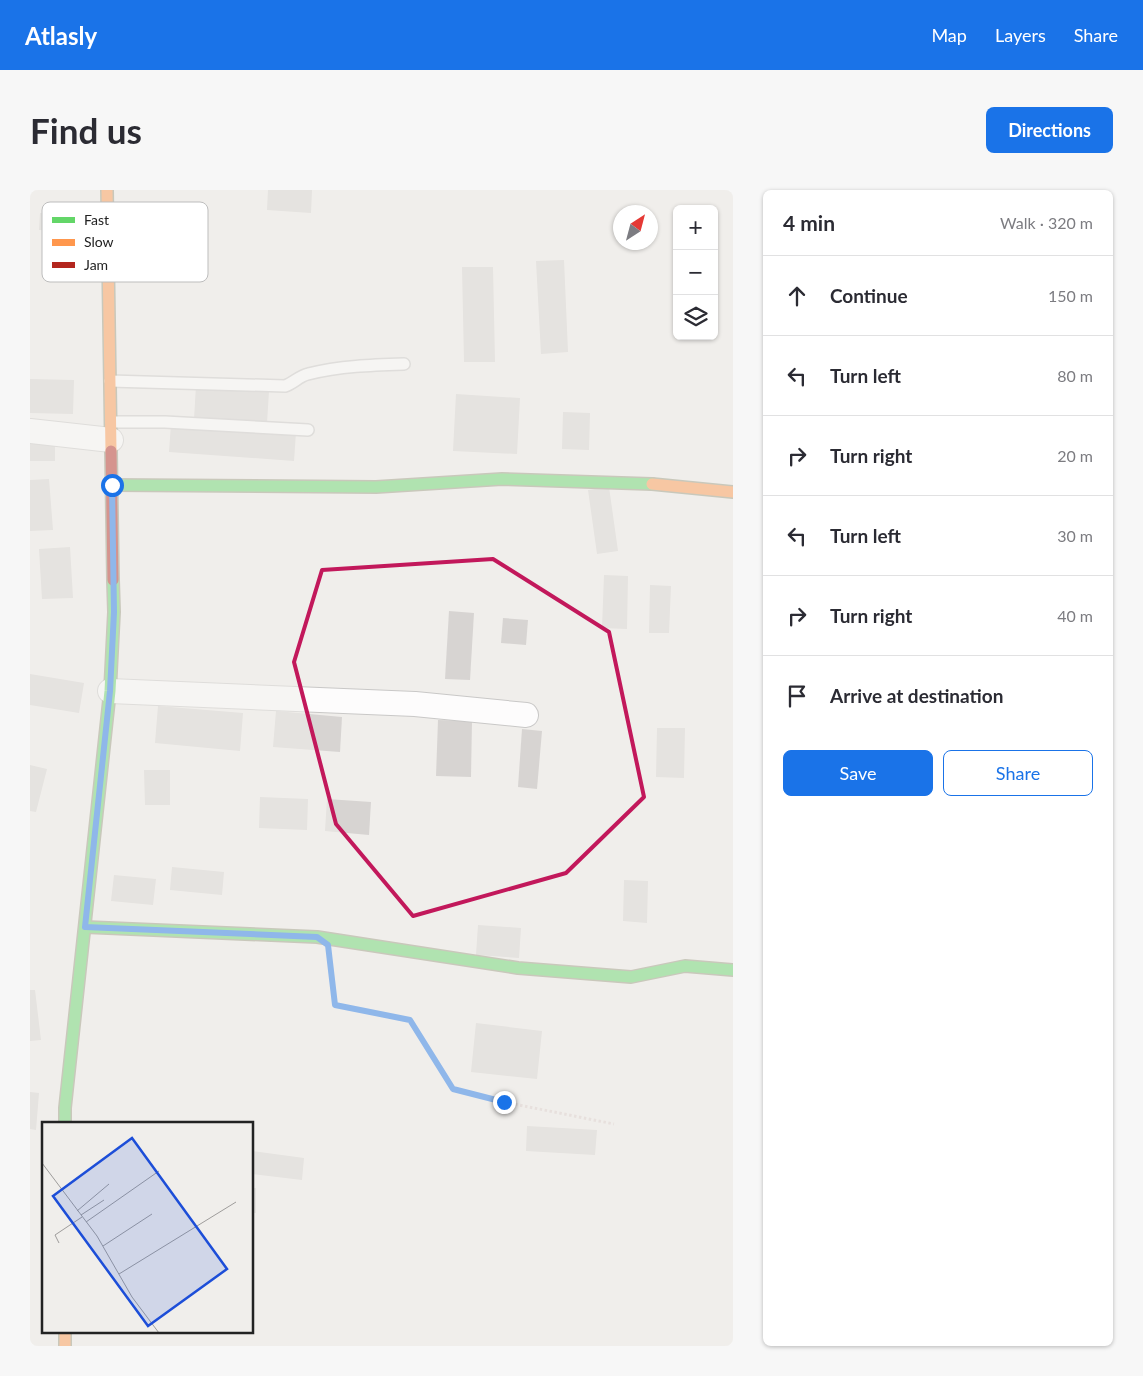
<!DOCTYPE html>
<meta charset="utf-8">
<style>
body{margin:0;font-family:Lato,sans-serif;background:#f7f7f7;color:#2b2b33}
.controls{position:absolute;right:15px;top:15px;display:grid;overflow:hidden;border-radius:8px;box-shadow:0 1px 4px #0004}
.controls button{width:45px;height:45px;display:grid;place-items:center;padding:0;border:0;border-bottom:1px solid #e1e1e2;background:#fff;color:#2b2b33;font:25px sans-serif}
.compass{position:absolute;left:583px;top:15px;width:45px;height:45px;border-radius:50%;background:#fff;box-shadow:0 1px 4px #0004;rotate:36deg}
.stop{position:absolute;width:15px;height:15px;margin:-11px;border:4px solid #1a73e8;border-radius:50%;background:#fff}
.stop.end{background:#1a73e8;border-color:#fff;box-shadow:0 1px 5px #0008}
.list{margin:0;padding:0;list-style:none}
h2{display:flex;justify-content:space-between;align-items:center;height:65px;margin:0;padding:0 20px;font-size:21px}
h2 small{font-size:16px;font-weight:400;color:#7c7c81}
.list li{display:grid;grid-template-columns:32px 1fr auto;gap:15px;align-items:center;box-sizing:border-box;height:80px;padding:0 20px;border-top:1px solid #e1e1e2}
.list b{display:block;font-size:19px;white-space:nowrap}
.list em{font-size:16px;font-style:normal;color:#7c7c81}
.actions{display:flex;gap:10px;padding:15px 20px}
.actions a{flex:1;padding:11px 0;border:1px solid #1a73e8;border-radius:8px;text-align:center;font-size:18px;color:#1a73e8}
.actions .main{background:#1a73e8;color:#fff}
.icon{flex:none;width:28px;height:28px;fill:none;stroke:currentColor;stroke-width:2;stroke-linecap:round;stroke-linejoin:round}
.map{position:relative;flex:none;width:703px;height:1156px;overflow:hidden;border-radius:8px}
header{display:flex;align-items:center;gap:30px;box-sizing:border-box;height:70px;padding:0 25px;background:#1a73e8;color:#fff}
header strong{font-size:24px}
nav{display:flex;gap:28px;margin-inline-start:auto;font-size:18px}
.intro{display:flex;align-items:center;justify-content:space-between;box-sizing:border-box;height:120px;padding:0 30px}
h1{margin:0;font-size:35px}
.button{padding:12px 22px;border-radius:8px;background:#1a73e8;color:#fff;font-size:18px;font-weight:700}
main{display:flex;gap:30px;padding:0 30px}
aside{flex:1;background:#fff;border-radius:8px;box-shadow:0 1px 4px #0004}
.map>svg:first-child{display:block}
</style>
<header>
<strong>Atlasly</strong>
<nav><a>Map</a><a>Layers</a><a>Share</a></nav>
</header>
<div class="intro"><h1>Find us</h1><a class="button">Directions</a></div>
<main>
<div class="map">
<svg width="703" height="1156" viewBox="0 0 703 1156">
<rect width="100%" height="100%" fill="#f0eeeb"/>
<g fill="#d7d4d2">
<polygon points="238,0 282,0 281,23 237,20"/>
<polygon points="10,23 42,25 41,42 9,40"/>
<polygon points="534,70 538,162 511,164 506,71"/>
<polygon points="432,77 463,77 465,172 434,172"/>
<polygon points="0,189 44,190 43,224 0,223"/>
<polygon points="166,196 239,201 237,233 164,229"/>
<polygon points="426,204 490,208 487,264 423,261"/>
<polygon points="533,222 560,223 559,260 532,259"/>
<polygon points="141,234 266,242 264,271 139,262"/>
<rect x="0" y="252" width="25" height="19"/>
<polygon points="19,289 23,340 0,341 0,290"/>
<polygon points="579,297 588,361 567,364 558,300"/>
<polygon points="40,357 43,408 12,409 9,359"/>
<polygon points="574,385 598,386 597,439 572,438"/>
<polygon points="620,395 641,396 639,443 619,443"/>
<polygon points="419,421 444,423 440,490 415,489"/>
<polygon points="473,428 498,430 496,455 471,453"/>
<polygon points="0,484 54,493 49,523 0,515"/>
<polygon points="128,516 213,523 210,561 125,553"/>
<polygon points="246,521 312,527 310,562 243,557"/>
<polygon points="408,530 442,531 441,587 406,586"/>
<polygon points="627,538 655,538 654,588 626,587"/>
<polygon points="492,539 512,541 507,599 488,597"/>
<polygon points="0,575 17,579 6,622 0,621"/>
<polygon points="114,580 140,580 140,615 115,615"/>
<polygon points="230,607 278,609 277,640 229,638"/>
<polygon points="297,609 341,612 339,645 295,641"/>
<polygon points="142,677 194,682 192,705 140,700"/>
<polygon points="84,685 126,689 123,715 81,711"/>
<polygon points="594,690 618,691 617,733 593,731"/>
<polygon points="448,735 491,738 489,768 446,765"/>
<polygon points="0,800 5,800 11,850 0,851"/>
<polygon points="446,833 512,841 507,889 441,882"/>
<polygon points="0,902 9,903 6,940 0,939"/>
<polygon points="497,936 567,940 565,965 496,961"/>
<polygon points="222,961 274,968 272,990 222,984"/>
<rect x="222" y="998" width="4" height="25"/>
</g>
<g fill="none" stroke-linecap="round" stroke-linejoin="round">
<g stroke="#c9c8c7" stroke-width="14">
<g id="lane">
<path d="M80,191L255,196C264,193 269,186 278,184C310,176 342,175 374,174"/>
<polyline points="81,232 135,232 278,240"/>
</g>
</g>
<g stroke="#c9c8c7" stroke-width="26">
<g id="street">
<polyline points="0,241 81,250"/>
<polyline points="80,501 385,514 496,525"/>
</g>
</g>
<g stroke="#999a82" stroke-width="14">
<g id="fast">
<polyline points="82,295 346,297 472,289 622,294"/>
<polyline points="55,737 287,747 488,778 601,787 655,776 703,780"/>
<polyline points="35,934 35,918 80,501 84,422 83,390"/>
</g>
</g>
<g stroke="#999a82" stroke-width="14">
<g id="slow">
<polyline points="77,0 81,261"/>
<polyline points="622,294 703,302"/>
<polyline points="35,1142 35,1156"/>
</g>
</g>
<g stroke="#999a82" stroke-width="14">
<polyline id="jam" points="81,261 83,390"/>
</g>
<polyline stroke="#dccecd" stroke-width="3" stroke-dasharray="2.5 2.5" stroke-linecap="butt" points="301,772 305,815 380,830 423,899 474,912 584,934"/>
<use href="#lane" stroke="#fdfcfc" stroke-width="11"/>
<use href="#street" stroke="#fdfcfc" stroke-width="24"/>
<use href="#fast" stroke="#63d668" stroke-width="11"/>
<use href="#slow" stroke="#ff974d" stroke-width="11"/>
<use href="#jam" stroke="#b3261e" stroke-width="11"/>
</g>
<g fill="none" stroke-linecap="round" stroke-linejoin="round">
<polyline stroke="#1a73e8" stroke-width="6" points="82,295 84,422 80,501 55,737 287,747 298,755 305,815 380,830 423,899 474,912"/>
</g>
<path d="M0 0H703V1156H0ZM463,369L579,442L614,607L536,683L383,726L306,634L264,472L292,380Z" fill="#f0eeeb" fill-opacity=".55" fill-rule="evenodd"/>
<path fill="none" stroke="#c2185b" stroke-width="4" stroke-linejoin="round" d="M463,369L579,442L614,607L536,683L383,726L306,634L264,472L292,380Z"/>
<g transform="translate(12 932)">
<rect width="211" height="211" fill="#f0eeeb"/>
<path fill="none" stroke="#9e9c9b" stroke-width="1" d="M0,41L55,114L90,175L117,211M35,89L67,62M39,93L62,78M44,100L117,49M17,121L13,113L40,95M61,124L110,92M77,152L194,80"/>
<path fill="#1d4ed8" fill-opacity="0.15" stroke="#1d4ed8" stroke-width="2.5" d="M90,16L185,147L106,204L11,74Z"/>
<rect width="211" height="211" fill="none" stroke="#222" stroke-width="2.5"/>
</g>
<rect x="12" y="12" width="166" height="80" rx="8" fill="#fff" stroke="#bdbdbd" stroke-width="1"/>
<rect x="22" y="27" width="23" height="6" fill="#63d668"/>
<rect x="22" y="49" width="23" height="7" fill="#ff974d"/>
<rect x="22" y="72" width="23" height="6" fill="#b3261e"/>
<g font-size="14" fill="#222">
<text x="54" y="35">Fast</text>
<text x="54" y="57">Slow</text>
<text x="54" y="80">Jam</text>
</g>
</svg>
<div class="controls">
<button>+</button>
<button>−</button>
<button><svg class="icon" aria-label="layers" viewBox="0 0 24 24"><path d="M12 4l9 5-9 5-9-5zM3 14l9 5 9-5"/></svg></button>
</div>
<svg class="compass" viewBox="-18 -18 36 36"><path d="M0-13l5 13h-10z" fill="#e53935"/><path d="M0 13l5-13h-10z" fill="#7c7c81"/></svg>
<div class="stop" style="left:82px;top:295px"></div>
<div class="stop end" style="left:474px;top:912px"></div>
</div>
<aside>
<h2>4 min<small>Walk · 320 m</small></h2>
<ul class="list">
<li><svg class="icon" aria-label="ahead" viewBox="0 0 24 24"><path d="M12 20V5M6 11l6-6 6 6"/></svg><div><b>Continue</b></div><em>150 m</em></li>
<li><svg class="icon" aria-label="left" viewBox="0 0 24 24"><path d="M17 20v-9H6M10 6l-5 5 5 5"/></svg><div><b>Turn left</b></div><em>80 m</em></li>
<li><svg class="icon" aria-label="right" viewBox="0 0 24 24"><path d="M7 20v-9h11M14 6l5 5-5 5"/></svg><div><b>Turn right</b></div><em>20 m</em></li>
<li><svg class="icon" aria-label="left" viewBox="0 0 24 24"><path d="M17 20v-9H6M10 6l-5 5 5 5"/></svg><div><b>Turn left</b></div><em>30 m</em></li>
<li><svg class="icon" aria-label="right" viewBox="0 0 24 24"><path d="M7 20v-9h11M14 6l5 5-5 5"/></svg><div><b>Turn right</b></div><em>40 m</em></li>
<li><svg class="icon" aria-label="arrive" viewBox="0 0 24 24"><path d="M6 21V4h12l-3 4 3 4H6"/></svg><div><b>Arrive at destination</b></div></li>
</ul>
<div class="actions"><a class="main">Save</a><a>Share</a></div>
</aside>
</main>
